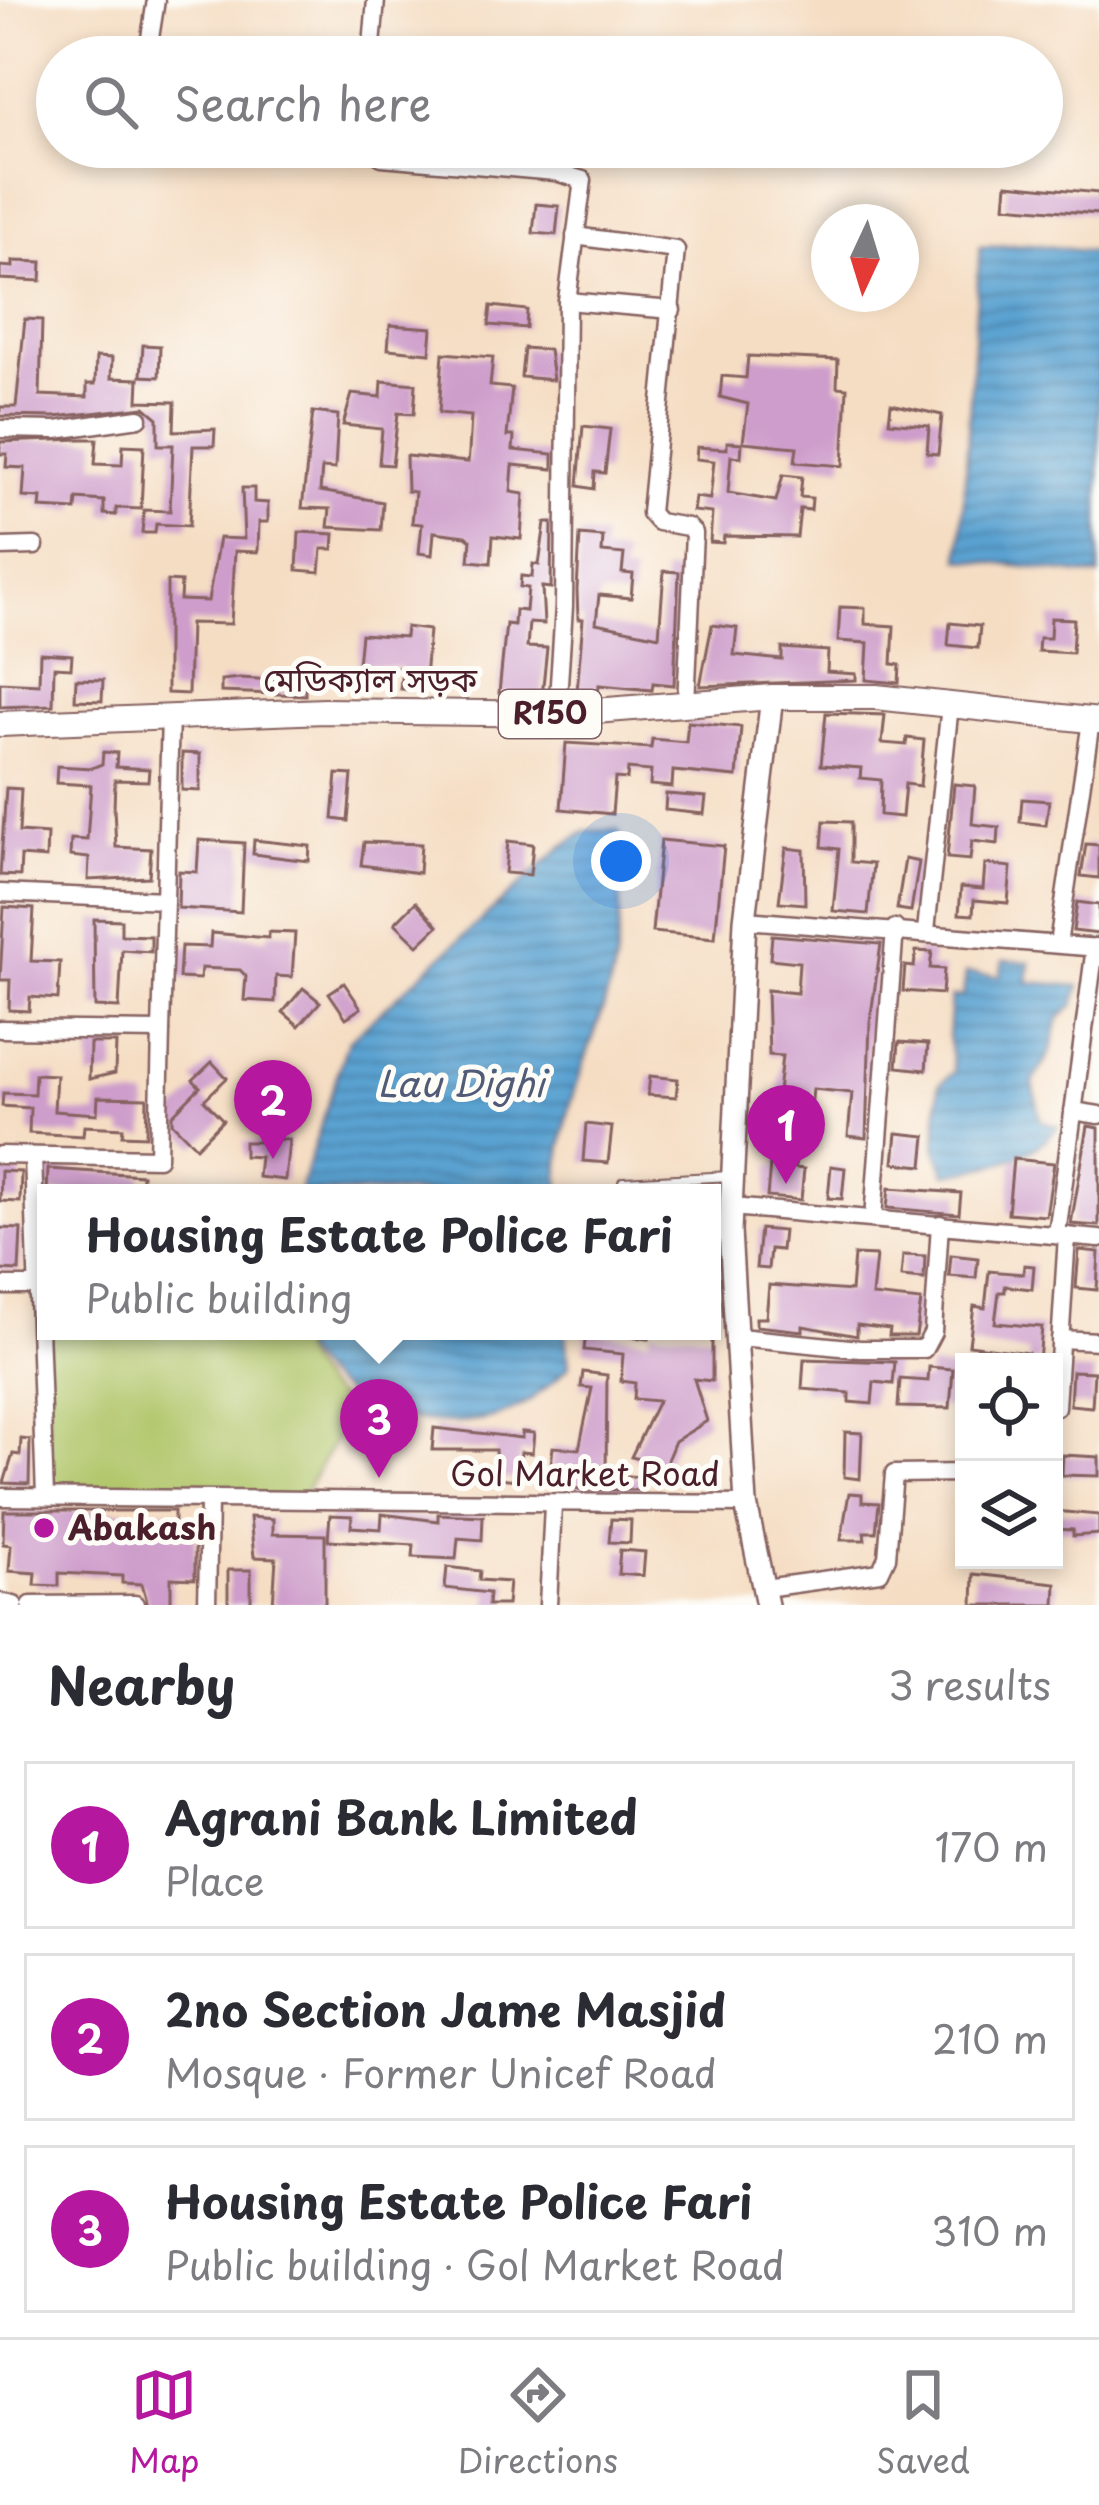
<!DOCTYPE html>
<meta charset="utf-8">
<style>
body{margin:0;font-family:"Playpen Sans","Noto Sans Bengali",sans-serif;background:#f2f2f3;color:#2b2b33}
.controls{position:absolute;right:36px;bottom:36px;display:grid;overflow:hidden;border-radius:0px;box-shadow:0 6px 18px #0003}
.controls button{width:108px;height:108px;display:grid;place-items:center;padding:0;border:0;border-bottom:3px solid #e1e1e2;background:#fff;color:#2b2b33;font:60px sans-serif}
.compass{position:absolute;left:811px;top:204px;width:108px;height:108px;border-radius:50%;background:#fff;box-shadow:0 6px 18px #0003;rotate:184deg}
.you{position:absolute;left:621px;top:861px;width:42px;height:42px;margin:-30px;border:9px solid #fff;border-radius:50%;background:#1a73e8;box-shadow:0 0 0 18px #1a73e833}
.badge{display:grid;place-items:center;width:78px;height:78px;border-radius:50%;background:#b5179e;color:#fff;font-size:39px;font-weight:700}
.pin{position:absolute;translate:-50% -99px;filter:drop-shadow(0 3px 6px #0008)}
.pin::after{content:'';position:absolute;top:63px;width:42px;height:36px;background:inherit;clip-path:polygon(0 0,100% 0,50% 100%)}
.popup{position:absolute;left:37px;top:1184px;width:684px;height:156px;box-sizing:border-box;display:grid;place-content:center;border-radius:0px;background:#fff;filter:drop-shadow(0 3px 9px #0005);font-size:39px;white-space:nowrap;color:#7c7c81}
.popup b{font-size:45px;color:#2b2b33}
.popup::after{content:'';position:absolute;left:50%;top:100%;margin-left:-24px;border:24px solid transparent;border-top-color:#fff}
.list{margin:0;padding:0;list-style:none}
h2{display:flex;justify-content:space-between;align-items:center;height:156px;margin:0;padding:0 48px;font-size:51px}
h2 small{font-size:39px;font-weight:400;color:#7c7c81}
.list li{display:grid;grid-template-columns:78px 1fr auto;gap:36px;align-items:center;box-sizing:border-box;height:168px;margin:0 24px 24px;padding:0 24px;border:3px solid #e1e1e2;border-radius:0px}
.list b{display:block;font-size:45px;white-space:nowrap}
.list p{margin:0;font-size:39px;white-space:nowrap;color:#7c7c81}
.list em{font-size:39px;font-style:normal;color:#7c7c81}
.icon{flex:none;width:66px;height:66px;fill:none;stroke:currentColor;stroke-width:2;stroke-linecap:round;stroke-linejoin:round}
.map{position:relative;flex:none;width:1099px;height:1605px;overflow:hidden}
.search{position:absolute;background:#fff;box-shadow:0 6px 18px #0003;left:36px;right:36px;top:36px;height:132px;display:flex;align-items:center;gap:30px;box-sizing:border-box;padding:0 42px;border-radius:66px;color:#7c7c81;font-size:45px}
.sheet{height:732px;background:#fff}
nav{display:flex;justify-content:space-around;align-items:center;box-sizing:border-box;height:168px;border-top:3px solid #e1e1e2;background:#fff;font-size:33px;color:#7c7c81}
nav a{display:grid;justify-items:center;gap:6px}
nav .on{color:#b5179e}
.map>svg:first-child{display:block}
</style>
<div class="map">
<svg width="1099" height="1605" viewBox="0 0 1099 1605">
<defs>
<pattern id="water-rules" width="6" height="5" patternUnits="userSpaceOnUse" patternTransform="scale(3)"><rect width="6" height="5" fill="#5aa2d1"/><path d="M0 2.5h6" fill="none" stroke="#4c83aa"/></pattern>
</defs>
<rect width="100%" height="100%" fill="#fdfcf7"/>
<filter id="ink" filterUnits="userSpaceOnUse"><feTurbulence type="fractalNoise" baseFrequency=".00833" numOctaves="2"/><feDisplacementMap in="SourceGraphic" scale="24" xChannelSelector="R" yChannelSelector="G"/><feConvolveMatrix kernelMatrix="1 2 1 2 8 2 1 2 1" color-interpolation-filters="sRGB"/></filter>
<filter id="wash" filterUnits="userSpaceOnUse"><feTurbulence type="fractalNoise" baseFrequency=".004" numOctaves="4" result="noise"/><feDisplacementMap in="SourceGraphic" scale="48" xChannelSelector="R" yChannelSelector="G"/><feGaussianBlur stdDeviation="2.7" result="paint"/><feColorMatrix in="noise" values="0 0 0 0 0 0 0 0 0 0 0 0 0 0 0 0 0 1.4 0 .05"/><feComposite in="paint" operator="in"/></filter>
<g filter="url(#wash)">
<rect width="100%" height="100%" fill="#f5ddc3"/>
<path fill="#b1c66a" stroke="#7e724a" stroke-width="3" d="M44,1276L46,1331H292C300,1349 307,1369 322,1384C335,1398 346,1400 356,1418L337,1437L302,1497L49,1494Z"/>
<g fill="url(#water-rules)" stroke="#52607e" stroke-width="3">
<polygon points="1030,244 1099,253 1099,576 960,559 980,247"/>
<path d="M617,830L624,842C618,890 623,942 609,989C589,1059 555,1118 560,1193H299L348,1041L562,847L586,831Z"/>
<path d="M1003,961L1030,962L1028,982L1080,986L1073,1006L1059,1018L1052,1048L1033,1083L1041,1121L1058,1127C1031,1160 986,1168 946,1174L936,1149L939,1085L954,1072L948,1036L951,997L963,996L966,973L1000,976Z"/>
<path d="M295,1331H566L569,1366C548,1388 522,1410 492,1418C424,1436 316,1404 295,1331Z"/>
</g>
<g id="blocks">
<g fill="#ce9dcb">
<polygon points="578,34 610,36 609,57 576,57"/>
<polygon points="1007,184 1099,193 1099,214 1005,206"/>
<polygon points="536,204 559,206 556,235 533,233"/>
<polygon points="13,261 42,262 41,281 0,279 0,266 13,267"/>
<polygon points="491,306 527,310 526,328 489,325"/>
<polygon points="25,319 42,320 40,395 87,397 87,384 95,384 96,357 112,358 111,378 139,379 138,401 175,402 174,431 215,429 214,446 193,446 189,526 156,524 155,533 142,533 144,510 170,511 173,445 158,445 158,418 145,407 55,417 0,416 0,407 16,407"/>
<polygon points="390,325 432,328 430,353 388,349"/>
<polygon points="143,345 160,346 159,377 141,376"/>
<polygon points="524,348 549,350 553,380 521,377"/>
<polygon points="443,353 493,357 490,386 512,388 507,436 514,436 513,450 553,454 553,469 513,465 511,492 524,494 521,539 493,536 491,563 469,561 471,540 466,536 434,532 432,555 419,553 422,524 412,523 415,492 407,491 406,456 468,462 469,453 471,416 439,413"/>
<polygon points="748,356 838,360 837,387 847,388 843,466 795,462 797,447 743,442 748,404 720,397 722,376 746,378"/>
<polygon points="382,381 416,384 414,414 398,413 392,465 379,464 382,429 343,425 352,394 381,397"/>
<polygon points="891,404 942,415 938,454 927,453 929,426 889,422"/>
<polygon points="313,412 338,415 335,469 322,468 320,491 383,502 381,530 328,527 330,509 302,508"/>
<polygon points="583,426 610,429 605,473 595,472 594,489 578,486"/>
<polygon points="82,439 97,439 95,464 122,465 123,445 144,446 141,509 116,508 116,515 104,514 104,501 77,499 76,510 40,508 41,498 23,497 25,468 6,467 7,454 0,454 0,442"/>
<polygon points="727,442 742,443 741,457 731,456 728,493 776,501 783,475 802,477 800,497 812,498 811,510 800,509 797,537 724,536 723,543 710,542 712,513 693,511 695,497 710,499 714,461 696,459 697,447 727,449"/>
<polygon points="242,488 254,488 254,502 268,503 268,522 259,522 258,552 235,551 231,624 190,623 188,694 167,693 167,581 181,582 180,600 208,601 219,538 244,539"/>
<polygon points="545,523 552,523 551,588 542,587 544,624 529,623 527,647 547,648 542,696 499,693 506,624 514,625 515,610 526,611 528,588 520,587 521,576 532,577 533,564 539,565"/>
<polygon points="299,532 334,534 333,549 322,549 320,572 297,570"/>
<polygon points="580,535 603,537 602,552 624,554 622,573 633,574 631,598 599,595 596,623 659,636 664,571 679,572 674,685 653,683 652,690 599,685 598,694 577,692 583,619 578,619 577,590"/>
<polygon points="840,607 865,608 865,624 894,626 892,664 900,665 899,683 866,680 868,643 838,641"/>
<polygon points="1051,618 1074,619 1072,653 1038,651 1039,638 1050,638"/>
<polygon points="950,623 980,626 978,648 948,645"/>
<polygon points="712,625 737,628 734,655 782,660 782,648 828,651 827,672 856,674 856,680 700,686"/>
<polygon points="406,627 429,630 424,691 400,689 402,668 358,664 361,634 405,637"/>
<polygon points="40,653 72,655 71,668 54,667 53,705 0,707 0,682 39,684"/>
<polygon points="240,678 305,682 305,695 221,692 221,680"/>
<polygon points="76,679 103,680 102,701 75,700"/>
<polygon points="826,713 885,715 882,743 906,745 907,738 924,740 920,786 905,784 902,817 880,815 881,780 860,778 861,768 821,765"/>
<polygon points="688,722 741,727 737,777 673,771 672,787 650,785 651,771 628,769 627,779 615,778 612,814 561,809 566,743 651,748 652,739 686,742"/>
<polygon points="103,752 117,753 116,767 149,769 148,781 115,780 114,808 116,847 151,849 149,877 88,880 89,858 70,856 71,839 87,840 91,785 56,783 57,766 92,768 102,764"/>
<polygon points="182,753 200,754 200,791 182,790"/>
<polygon points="337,774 352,775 348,821 333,819"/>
<polygon points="954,784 975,786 972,824 999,827 998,844 972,841 970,860 947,858"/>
<polygon points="6,788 21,789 19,832 47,834 46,858 21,856 20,876 0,875"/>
<polygon points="666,794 706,797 704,814 665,810"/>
<polygon points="1022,799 1049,801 1046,825 1020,822"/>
<polygon points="824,821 851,822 851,862 873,864 868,914 833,911 839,849 822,847"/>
<polygon points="199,840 244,843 241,912 178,908 179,871 197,872"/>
<polygon points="254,840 310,846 309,861 253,854"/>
<polygon points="661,840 724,846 715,938 652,932"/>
<polygon points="508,841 533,844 530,875 505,873"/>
<polygon points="364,842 421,844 419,873 361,865"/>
<polygon points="1086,844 1099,845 1099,878 1081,876"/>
<polygon points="786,848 804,850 805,904 779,902"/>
<polygon points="905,859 919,862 911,911 897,909"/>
<polygon points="985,864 1011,867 1008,903 974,900 973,915 959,914 961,887 983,889"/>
<polygon points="416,902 438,926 418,945 395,923"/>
<polygon points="1077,902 1099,905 1099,934 1073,931"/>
<polygon points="4,907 34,909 31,961 60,962 58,999 30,997 29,1011 9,1010 10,980 0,980"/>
<polygon points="94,919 121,920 121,935 151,936 151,952 122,950 119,1008 95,1007"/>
<polygon points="269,932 295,933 292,977 276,976 275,1002 244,1000 246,976 240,970 201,968 200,979 179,978 181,946 210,947 211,933 268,938"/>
<polygon points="772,935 881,944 870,1022 866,1138 848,1136 852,1093 813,1089 809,1127 800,1126 795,1168 804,1169 801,1200 767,1197 770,1165 777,1166 784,1093 778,1092 782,1056 769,1055 767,990 797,993 799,962 770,959"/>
<polygon points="916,951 932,952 930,968 944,969 942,994 903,991 905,966 914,967"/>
<polygon points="344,983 361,1008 346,1018 329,993"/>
<polygon points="303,988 320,1002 299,1026 283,1012"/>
<polygon points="899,1042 928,1044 926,1070 897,1067"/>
<polygon points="90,1043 116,1043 115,1073 89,1079"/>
<polygon points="212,1062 227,1078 204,1100 223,1120 196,1147 172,1123 172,1115 200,1087 193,1080"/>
<polygon points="35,1074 56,1075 54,1111 97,1114 98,1097 147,1098 146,1136 122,1135 123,1128 84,1126 83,1136 29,1133 30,1108 2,1106 3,1093 34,1094"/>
<polygon points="650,1076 678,1079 676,1097 648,1095"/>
<polygon points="586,1124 612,1127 608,1163 583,1161"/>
<polygon points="1088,1126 1099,1128 1099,1226 1071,1224"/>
<polygon points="897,1133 926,1136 923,1166 894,1163"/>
<polygon points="262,1137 289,1140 285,1180 258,1177 260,1157 244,1156 244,1142 261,1142"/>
<polygon points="1013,1159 1054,1163 1046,1216 1008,1213"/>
<polygon points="831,1166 845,1168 842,1199 828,1198"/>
<polygon points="48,1169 142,1175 141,1193 47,1193"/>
<polygon points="1,1171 21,1172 20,1202 0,1201"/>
<polygon points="889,1188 961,1193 959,1214 887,1208"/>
<polygon points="0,1228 21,1229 19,1271 0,1270"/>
<polygon points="760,1229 783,1231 781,1250 770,1249 768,1269 756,1268"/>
<polygon points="1079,1250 1099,1252 1097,1290 1076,1288"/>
<polygon points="854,1255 876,1256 872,1296 921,1301 916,1336 889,1336 890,1329 857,1325 857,1336 803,1326 803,1331 756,1326 756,1318 766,1318 769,1285 851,1291"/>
<polygon points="903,1255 925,1256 924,1279 901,1277"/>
<polygon points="951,1255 978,1258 976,1278 949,1276"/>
<polygon points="1024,1265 1034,1266 1032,1289 1005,1286 1005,1292 999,1292 995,1323 1042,1327 1039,1362 1028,1362 1028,1353 969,1345 974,1306 985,1308 989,1271 1023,1274"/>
<polygon points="586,1331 649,1339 650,1331 712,1334 712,1381 694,1379 707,1421 675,1441 665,1465 631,1457 658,1401 634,1399 635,1383 621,1381 623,1354 584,1350"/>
<polygon points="804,1359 895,1362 893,1384 874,1382 872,1404 849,1402 849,1393 802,1389"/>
<polygon points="929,1367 953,1369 950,1408 898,1407 900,1379 928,1381"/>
<polygon points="1072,1371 1094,1372 1092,1407 1070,1405"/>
<polygon points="583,1372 607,1375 606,1474 642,1477 641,1490 583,1490 549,1482 553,1447 579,1449 592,1388 581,1387"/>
<polygon points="434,1428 522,1438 522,1432 534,1433 532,1453 521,1452 518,1480 497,1478 495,1450 432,1450"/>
<polygon points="845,1432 862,1433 860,1479 844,1477"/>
<polygon points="21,1439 30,1440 29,1484 4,1483 13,1454 20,1455"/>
<polygon points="1063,1455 1099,1457 1099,1476 1062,1475"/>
<polygon points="849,1493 862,1494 862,1502 879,1503 876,1532 864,1532 865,1540 841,1540"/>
<polygon points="4,1511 174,1511 174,1535 195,1536 195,1579 171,1578 171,1605 148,1605 142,1584 122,1583 122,1576 59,1573 59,1586 35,1585 36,1573 9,1571 11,1545 3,1544"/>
<polygon points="1054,1511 1099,1515 1099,1534 1073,1536 1073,1530 1054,1529"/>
<polygon points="382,1514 438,1521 438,1514 483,1516 482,1540 458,1538 456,1559 413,1557 414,1545 328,1540 330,1515 352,1516 351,1527 381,1529"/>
<polygon points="250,1517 273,1519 273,1534 325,1535 325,1605 273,1605 276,1558 254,1557"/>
<polygon points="611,1519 631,1520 630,1543 609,1542"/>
<polygon points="620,1550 645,1552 643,1576 618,1574"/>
<polygon points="447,1567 480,1571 479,1580 509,1582 507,1605 488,1605 489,1593 445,1588"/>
<rect x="228" y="1570" width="23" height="35"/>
<polygon points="974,1574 1056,1583 1055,1605 973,1605"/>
</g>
</g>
</g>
<g filter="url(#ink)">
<use href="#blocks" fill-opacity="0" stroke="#866260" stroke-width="3"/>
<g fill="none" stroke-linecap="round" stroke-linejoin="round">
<g stroke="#866260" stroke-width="12">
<polyline id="service" points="623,1182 730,1176"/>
</g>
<g stroke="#866260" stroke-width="21">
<g id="minor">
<polyline points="147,57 156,0"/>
<polyline points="371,57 376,0"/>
<polyline points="365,147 382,157 555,172 583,180 567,301 564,607 557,714"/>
<polyline points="575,236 676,250 650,513 658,522 688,527 694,533 686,704"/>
<polyline points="567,301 672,310"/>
<polyline points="0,429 56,430 139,418"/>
<polyline points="0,547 35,546"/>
<polyline points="0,893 165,900 170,715"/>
<polyline points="745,920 1099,948"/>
<polyline points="926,931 950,705"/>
<polyline points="1058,944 1091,721"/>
<polyline points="0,1029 161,1031 165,900"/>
<polyline points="1073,1111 1099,1115"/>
<polyline points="0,1155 158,1158 161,1031"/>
<polyline points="33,1156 45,1497"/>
<polyline points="731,1207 1099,1239"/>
<polyline points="873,1219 895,928"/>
<polyline points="1057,1234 1095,947"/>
<polyline points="0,1286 38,1286"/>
<polyline points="739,1337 860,1349 924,1349 933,1332 940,1224"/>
<polyline points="1060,1339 1099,1341"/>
<polyline points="1056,1407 1067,1236"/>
<polyline points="0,1497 746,1504"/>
<polyline points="765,1588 880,1572 887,1557 894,1474 964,1473"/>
<polyline points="0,1602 14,1605"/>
<polyline points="31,1605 135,1604"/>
<polyline points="207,1605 209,1503"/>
<polyline points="548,1605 553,1505"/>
</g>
</g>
<g stroke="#866260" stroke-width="26">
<polyline id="secondary" points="767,1605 746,1504 730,1231 745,920 772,697"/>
</g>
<g stroke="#866260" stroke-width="28">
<polyline id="primary" points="0,724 325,711 557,714 772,697 876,697 1099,721"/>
</g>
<use href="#service" stroke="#fff" stroke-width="8"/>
<use href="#minor" stroke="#fff" stroke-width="16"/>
<use href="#secondary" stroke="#fff" stroke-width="21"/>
<use href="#primary" stroke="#fff" stroke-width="24"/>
</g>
</g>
<circle fill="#b5179e" stroke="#fdfcf7" stroke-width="4.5" cx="44" cy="1528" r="12"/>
<g text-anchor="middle" stroke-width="10" stroke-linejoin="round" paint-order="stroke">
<rect fill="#fdfcf7" stroke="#806168" stroke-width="3" x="499" y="690" width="102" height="48" rx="9"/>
<g font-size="30" font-weight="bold" fill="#4a1f2b">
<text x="550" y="724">R150</text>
</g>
<g font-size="33" fill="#4a1f2b" stroke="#fdfcf7">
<text x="370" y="692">মেডিক্যাল সড়ক</text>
<text x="585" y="1486">Gol Market Road</text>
</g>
<g font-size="33" font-weight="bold" fill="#4a1f2b" stroke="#fdfcf7" text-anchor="start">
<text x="68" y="1540">Abakash</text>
</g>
<g font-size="36" font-style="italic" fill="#515a76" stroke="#fdfcf7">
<text x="461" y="1097">Lau Dighi</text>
</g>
</g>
</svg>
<div class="controls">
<button><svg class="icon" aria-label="locate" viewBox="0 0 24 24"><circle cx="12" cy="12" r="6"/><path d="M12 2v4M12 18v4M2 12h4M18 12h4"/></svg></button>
<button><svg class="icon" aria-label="layers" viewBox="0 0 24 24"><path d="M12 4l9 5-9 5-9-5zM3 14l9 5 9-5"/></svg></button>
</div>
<svg class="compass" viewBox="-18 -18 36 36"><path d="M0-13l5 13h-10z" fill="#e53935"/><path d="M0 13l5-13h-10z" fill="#7c7c81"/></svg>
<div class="you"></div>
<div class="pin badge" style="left:786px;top:1184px">1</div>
<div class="pin badge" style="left:273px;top:1159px">2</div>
<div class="pin badge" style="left:379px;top:1478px">3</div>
<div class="popup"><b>Housing Estate Police Fari</b>Public building</div>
<div class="search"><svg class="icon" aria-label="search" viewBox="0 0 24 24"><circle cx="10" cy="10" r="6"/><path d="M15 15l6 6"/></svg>Search here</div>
</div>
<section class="sheet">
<h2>Nearby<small>3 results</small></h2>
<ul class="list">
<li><span class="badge">1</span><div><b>Agrani Bank Limited</b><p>Place</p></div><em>170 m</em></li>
<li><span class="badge">2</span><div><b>2no Section Jame Masjid</b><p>Mosque · Former Unicef Road</p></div><em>210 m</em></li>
<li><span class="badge">3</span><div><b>Housing Estate Police Fari</b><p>Public building · Gol Market Road</p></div><em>310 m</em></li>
</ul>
</section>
<nav>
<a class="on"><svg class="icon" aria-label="map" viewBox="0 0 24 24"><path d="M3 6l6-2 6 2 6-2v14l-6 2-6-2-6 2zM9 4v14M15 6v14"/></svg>Map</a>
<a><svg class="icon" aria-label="directions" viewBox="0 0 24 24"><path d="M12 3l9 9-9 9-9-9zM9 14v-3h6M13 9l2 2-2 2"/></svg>Directions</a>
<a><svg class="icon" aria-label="saved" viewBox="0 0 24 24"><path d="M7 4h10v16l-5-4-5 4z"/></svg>Saved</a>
</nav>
